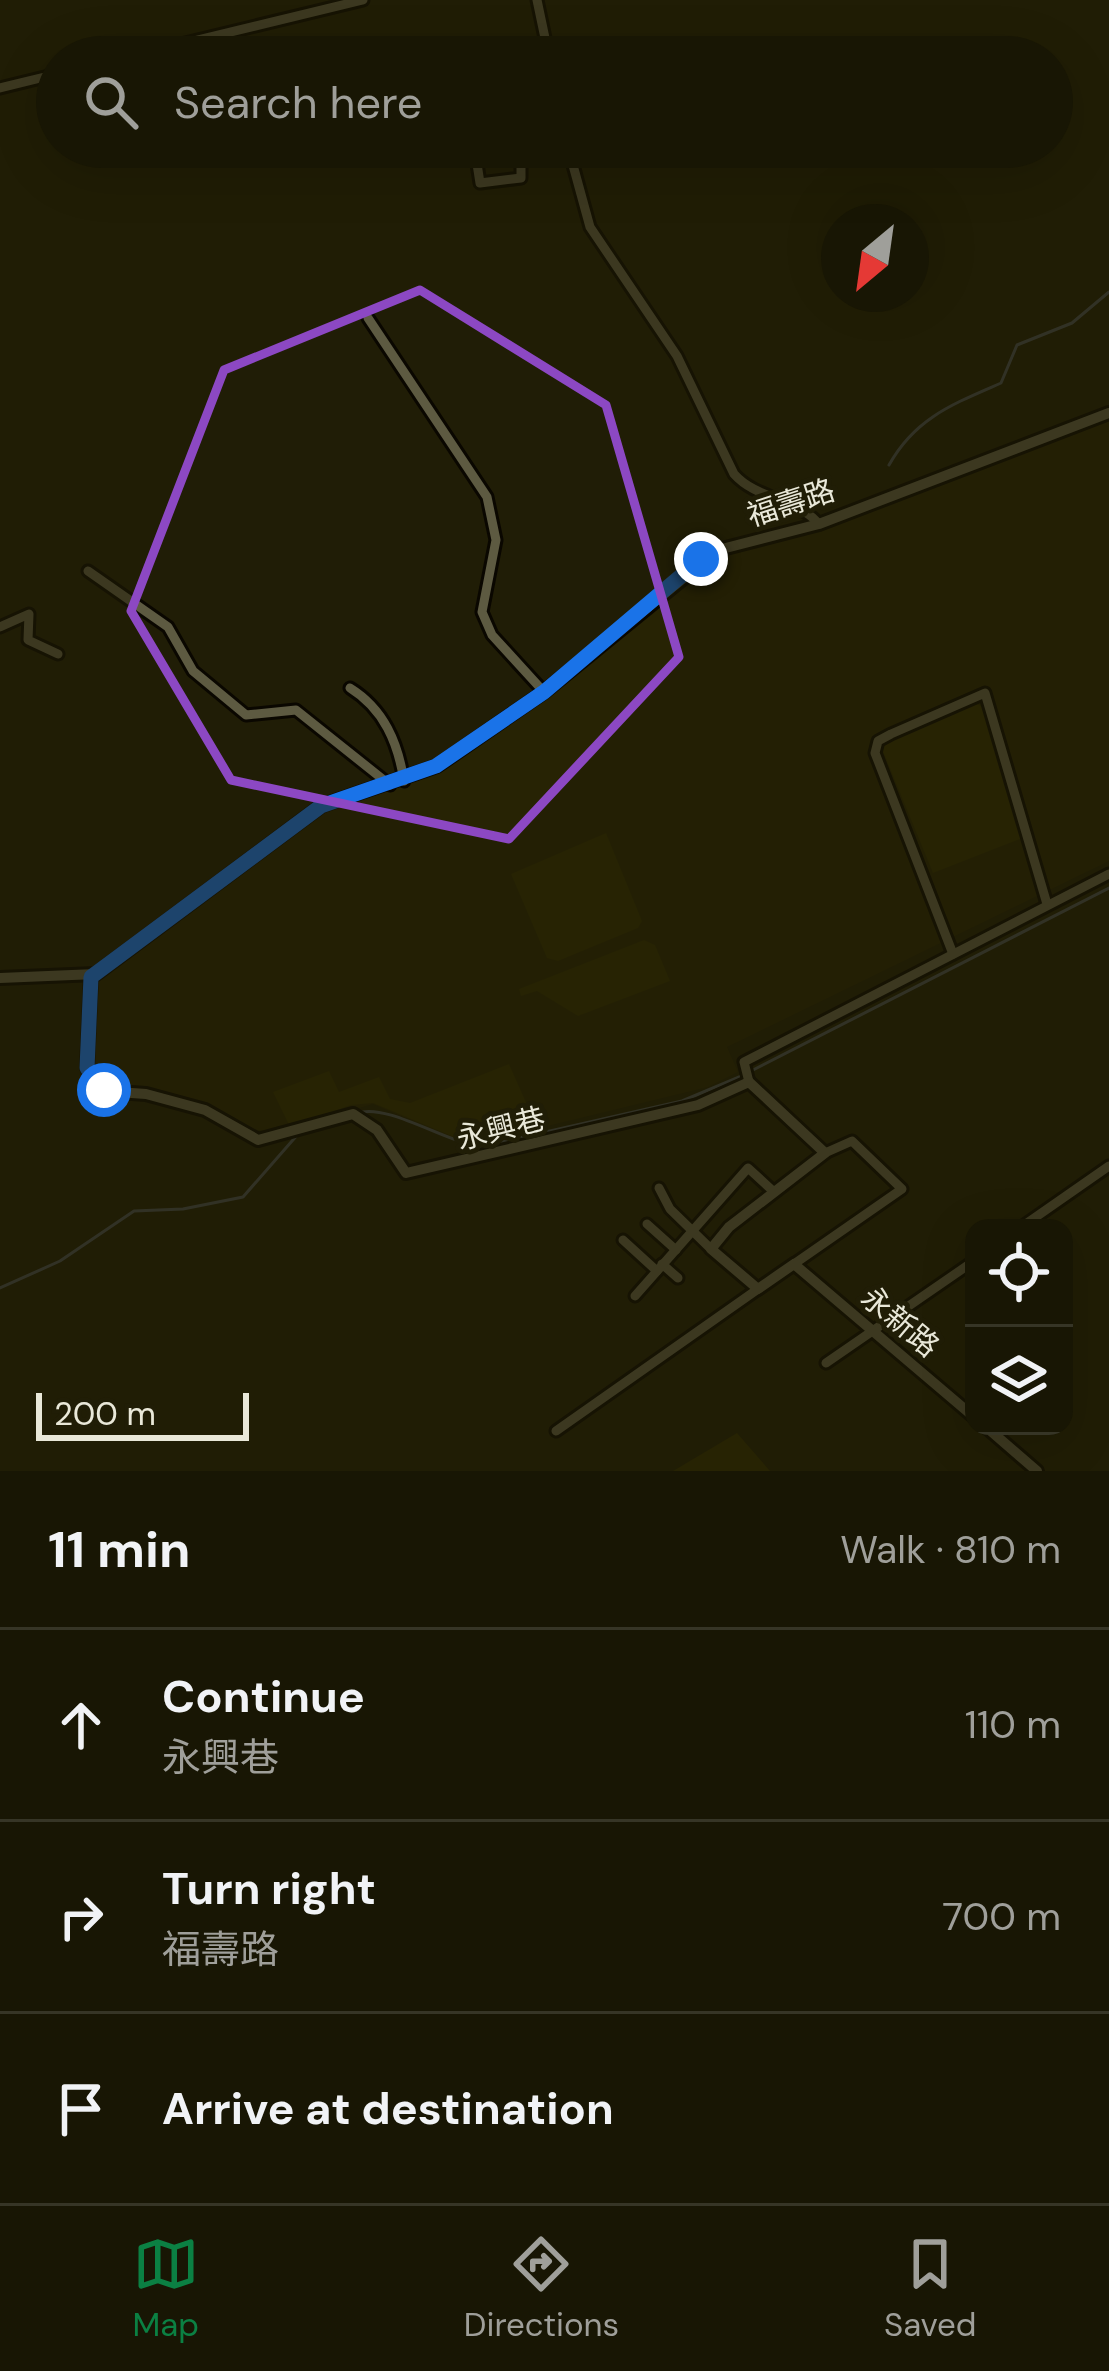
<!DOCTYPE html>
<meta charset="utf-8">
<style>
body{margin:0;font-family:"DM Sans","Noto Sans TC",sans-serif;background:#252313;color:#f1f3f6}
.controls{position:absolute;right:36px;bottom:36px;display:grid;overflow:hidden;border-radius:24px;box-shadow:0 12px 48px #0002}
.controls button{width:108px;height:108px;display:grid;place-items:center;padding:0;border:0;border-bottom:3px solid #363526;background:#181604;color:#f1f3f6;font:60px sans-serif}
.compass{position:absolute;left:821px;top:204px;width:108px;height:108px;border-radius:50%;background:#181604;box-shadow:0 12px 48px #0002;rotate:209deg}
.scale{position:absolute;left:36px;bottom:30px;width:213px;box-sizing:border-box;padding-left:12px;border:6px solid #e9e8d9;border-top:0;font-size:33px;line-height:42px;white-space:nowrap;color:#e9e8d9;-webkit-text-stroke:9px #201d06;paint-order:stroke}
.stop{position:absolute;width:36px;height:36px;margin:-27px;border:9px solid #1a73e8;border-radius:50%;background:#fff}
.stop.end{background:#1a73e8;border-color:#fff;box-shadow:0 3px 12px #0008}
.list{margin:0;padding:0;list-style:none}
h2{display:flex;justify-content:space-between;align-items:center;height:156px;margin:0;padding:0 48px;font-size:51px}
h2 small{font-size:39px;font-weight:400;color:#9f9f9a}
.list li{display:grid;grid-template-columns:78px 1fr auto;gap:36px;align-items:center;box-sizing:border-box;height:192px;padding:0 48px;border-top:3px solid #363526}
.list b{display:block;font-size:45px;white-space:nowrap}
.list p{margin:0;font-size:39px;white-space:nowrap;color:#9f9f9a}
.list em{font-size:39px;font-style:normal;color:#9f9f9a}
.icon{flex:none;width:66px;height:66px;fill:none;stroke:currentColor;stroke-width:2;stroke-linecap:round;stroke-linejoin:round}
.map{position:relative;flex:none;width:1109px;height:1471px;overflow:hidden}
.search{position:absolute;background:#181604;box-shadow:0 12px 48px #0002;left:36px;right:36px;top:36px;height:132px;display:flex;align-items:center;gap:30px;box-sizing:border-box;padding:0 42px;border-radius:66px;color:#9f9f9a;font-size:45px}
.sheet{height:732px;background:#181604}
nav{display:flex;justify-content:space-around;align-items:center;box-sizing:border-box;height:168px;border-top:3px solid #363526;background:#181604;font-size:33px;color:#9f9f9a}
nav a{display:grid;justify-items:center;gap:6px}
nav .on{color:#0b8043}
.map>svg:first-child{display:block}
</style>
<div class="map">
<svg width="1109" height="1471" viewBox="0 0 1109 1471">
<rect width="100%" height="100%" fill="#201d06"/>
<polygon fill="#272304" points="1109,418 1109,861 727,1047 738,1072 708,1087 489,1140 453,1138 373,1104 273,1132 242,1128 211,1111 111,1091 90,1071 93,995 100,980 326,807 441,769 713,558 798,536"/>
<g fill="#2f2b01">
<polygon points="972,702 985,708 1025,837 933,873 882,749 886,740"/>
<polygon points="606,833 642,921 638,928 558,961 547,958 511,874"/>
<polygon points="644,940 655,945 670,981 578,1016 537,991 521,996 519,989"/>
<polygon points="509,1064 537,1127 489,1140 454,1137 373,1103 351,1105 290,1127 273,1092 329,1071 339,1092 379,1077 390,1099 410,1103"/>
<polygon points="737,1433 770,1471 673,1471"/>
</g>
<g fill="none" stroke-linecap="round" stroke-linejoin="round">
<g stroke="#464b4c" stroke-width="3">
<path d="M889,465C915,418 953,404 1001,383L1017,345L1072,323L1109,292"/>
<polyline points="753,1070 1109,888"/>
<path d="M358,1113C387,1103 446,1142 480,1147L682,1101L744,1075"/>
<polyline points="0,1288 60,1261 134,1211 183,1209 243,1197 299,1133"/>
</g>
<g stroke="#0a0700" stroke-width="15">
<g id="minor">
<polyline points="537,0 549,57"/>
<polyline points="127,57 363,0"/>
<polyline points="0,88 57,74"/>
<path d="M568,147L590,227L677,356L734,474C757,500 797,498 819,524"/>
<polyline points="475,151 480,183 521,178 521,162 532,153 586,147"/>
<polyline points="368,318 487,497 496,540 482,612 492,635 544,692"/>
<polyline points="88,571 168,627 193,671 246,715 296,710 390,785"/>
<polyline points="0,627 29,614 28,640 58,654"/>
<path d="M350,688C384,709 398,743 404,781"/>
<polyline points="953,954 875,753 878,741 891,734 985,693 1047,904"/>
<polyline points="749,1082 744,1062 1109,874"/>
<polyline points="659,1188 670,1209 711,1249"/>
<polyline points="647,1224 676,1250"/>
<polyline points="1020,1228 1109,1166"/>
<polyline points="623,1240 657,1271"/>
<polyline points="662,1264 678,1278"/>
<polyline points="794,1264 902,1189 852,1141 825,1153"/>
<polyline points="635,1296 748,1168 773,1191"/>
<polyline points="826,1363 974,1261"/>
<polyline points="556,1431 758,1289"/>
</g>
</g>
<g stroke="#0a0700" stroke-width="16">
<g id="tertiary">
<polyline points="91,977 87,1068 103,1091 146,1094 205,1110 258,1140 353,1114 377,1130 406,1173 698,1105 749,1082 825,1153 729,1227 711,1249 758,1289 794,1264 974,1417"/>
<polyline points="0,978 96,974 321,806 437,766 544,692 718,550 819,524 1109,413"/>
<polyline points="985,1426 1037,1471"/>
</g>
</g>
<use href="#minor" stroke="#5d5a41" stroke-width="9"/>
<use href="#tertiary" stroke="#5d5a41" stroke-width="10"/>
</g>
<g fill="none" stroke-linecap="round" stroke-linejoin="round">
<polyline stroke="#1a73e8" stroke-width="15" points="104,1090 87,1068 91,977 321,806 436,766 544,692 701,559"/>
</g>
<path d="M0 0H1109V1471H0ZM420,290L606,405L679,657L509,839L231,780L131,611L224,370Z" fill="#201d06" fill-opacity=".55" fill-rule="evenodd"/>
<path fill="none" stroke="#8c48c3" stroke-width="9" stroke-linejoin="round" d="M420,290L606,405L679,657L509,839L231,780L131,611L224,370Z"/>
<g text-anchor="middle" stroke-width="10" stroke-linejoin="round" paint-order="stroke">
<g font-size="30" fill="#e9e8d9" stroke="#201d06">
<text transform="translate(791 503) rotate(-18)" y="10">福壽路</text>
<text transform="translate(501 1129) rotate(-14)" y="10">永興巷</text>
<text transform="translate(900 1322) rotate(40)" y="10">永新路</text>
</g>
</g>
</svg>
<div class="controls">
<button><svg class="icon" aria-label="locate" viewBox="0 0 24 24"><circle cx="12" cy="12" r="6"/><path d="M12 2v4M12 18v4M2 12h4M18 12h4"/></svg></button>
<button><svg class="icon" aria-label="layers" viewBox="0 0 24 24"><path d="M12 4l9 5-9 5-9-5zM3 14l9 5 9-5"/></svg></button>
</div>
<svg class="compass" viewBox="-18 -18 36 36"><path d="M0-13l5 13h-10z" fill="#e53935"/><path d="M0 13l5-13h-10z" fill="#9f9f9a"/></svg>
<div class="scale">200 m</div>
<div class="stop" style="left:104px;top:1090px"></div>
<div class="stop end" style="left:701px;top:559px"></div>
<div class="search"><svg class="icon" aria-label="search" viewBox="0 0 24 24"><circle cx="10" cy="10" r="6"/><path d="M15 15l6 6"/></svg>Search here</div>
</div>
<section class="sheet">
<h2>11 min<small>Walk · 810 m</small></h2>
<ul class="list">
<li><svg class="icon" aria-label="ahead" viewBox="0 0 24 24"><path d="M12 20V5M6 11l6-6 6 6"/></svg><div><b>Continue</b><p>永興巷</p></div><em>110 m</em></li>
<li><svg class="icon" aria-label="right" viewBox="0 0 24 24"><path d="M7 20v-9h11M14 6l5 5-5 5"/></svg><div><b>Turn right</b><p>福壽路</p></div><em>700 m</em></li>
<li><svg class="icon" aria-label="arrive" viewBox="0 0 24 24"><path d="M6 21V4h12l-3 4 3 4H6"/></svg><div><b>Arrive at destination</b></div></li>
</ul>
</section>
<nav>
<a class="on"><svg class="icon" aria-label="map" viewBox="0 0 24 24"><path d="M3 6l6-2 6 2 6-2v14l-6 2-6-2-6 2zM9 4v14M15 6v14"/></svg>Map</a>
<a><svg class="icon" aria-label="directions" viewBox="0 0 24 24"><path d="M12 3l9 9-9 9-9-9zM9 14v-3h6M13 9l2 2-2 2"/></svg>Directions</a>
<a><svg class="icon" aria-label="saved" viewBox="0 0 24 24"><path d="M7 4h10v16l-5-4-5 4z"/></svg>Saved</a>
</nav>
